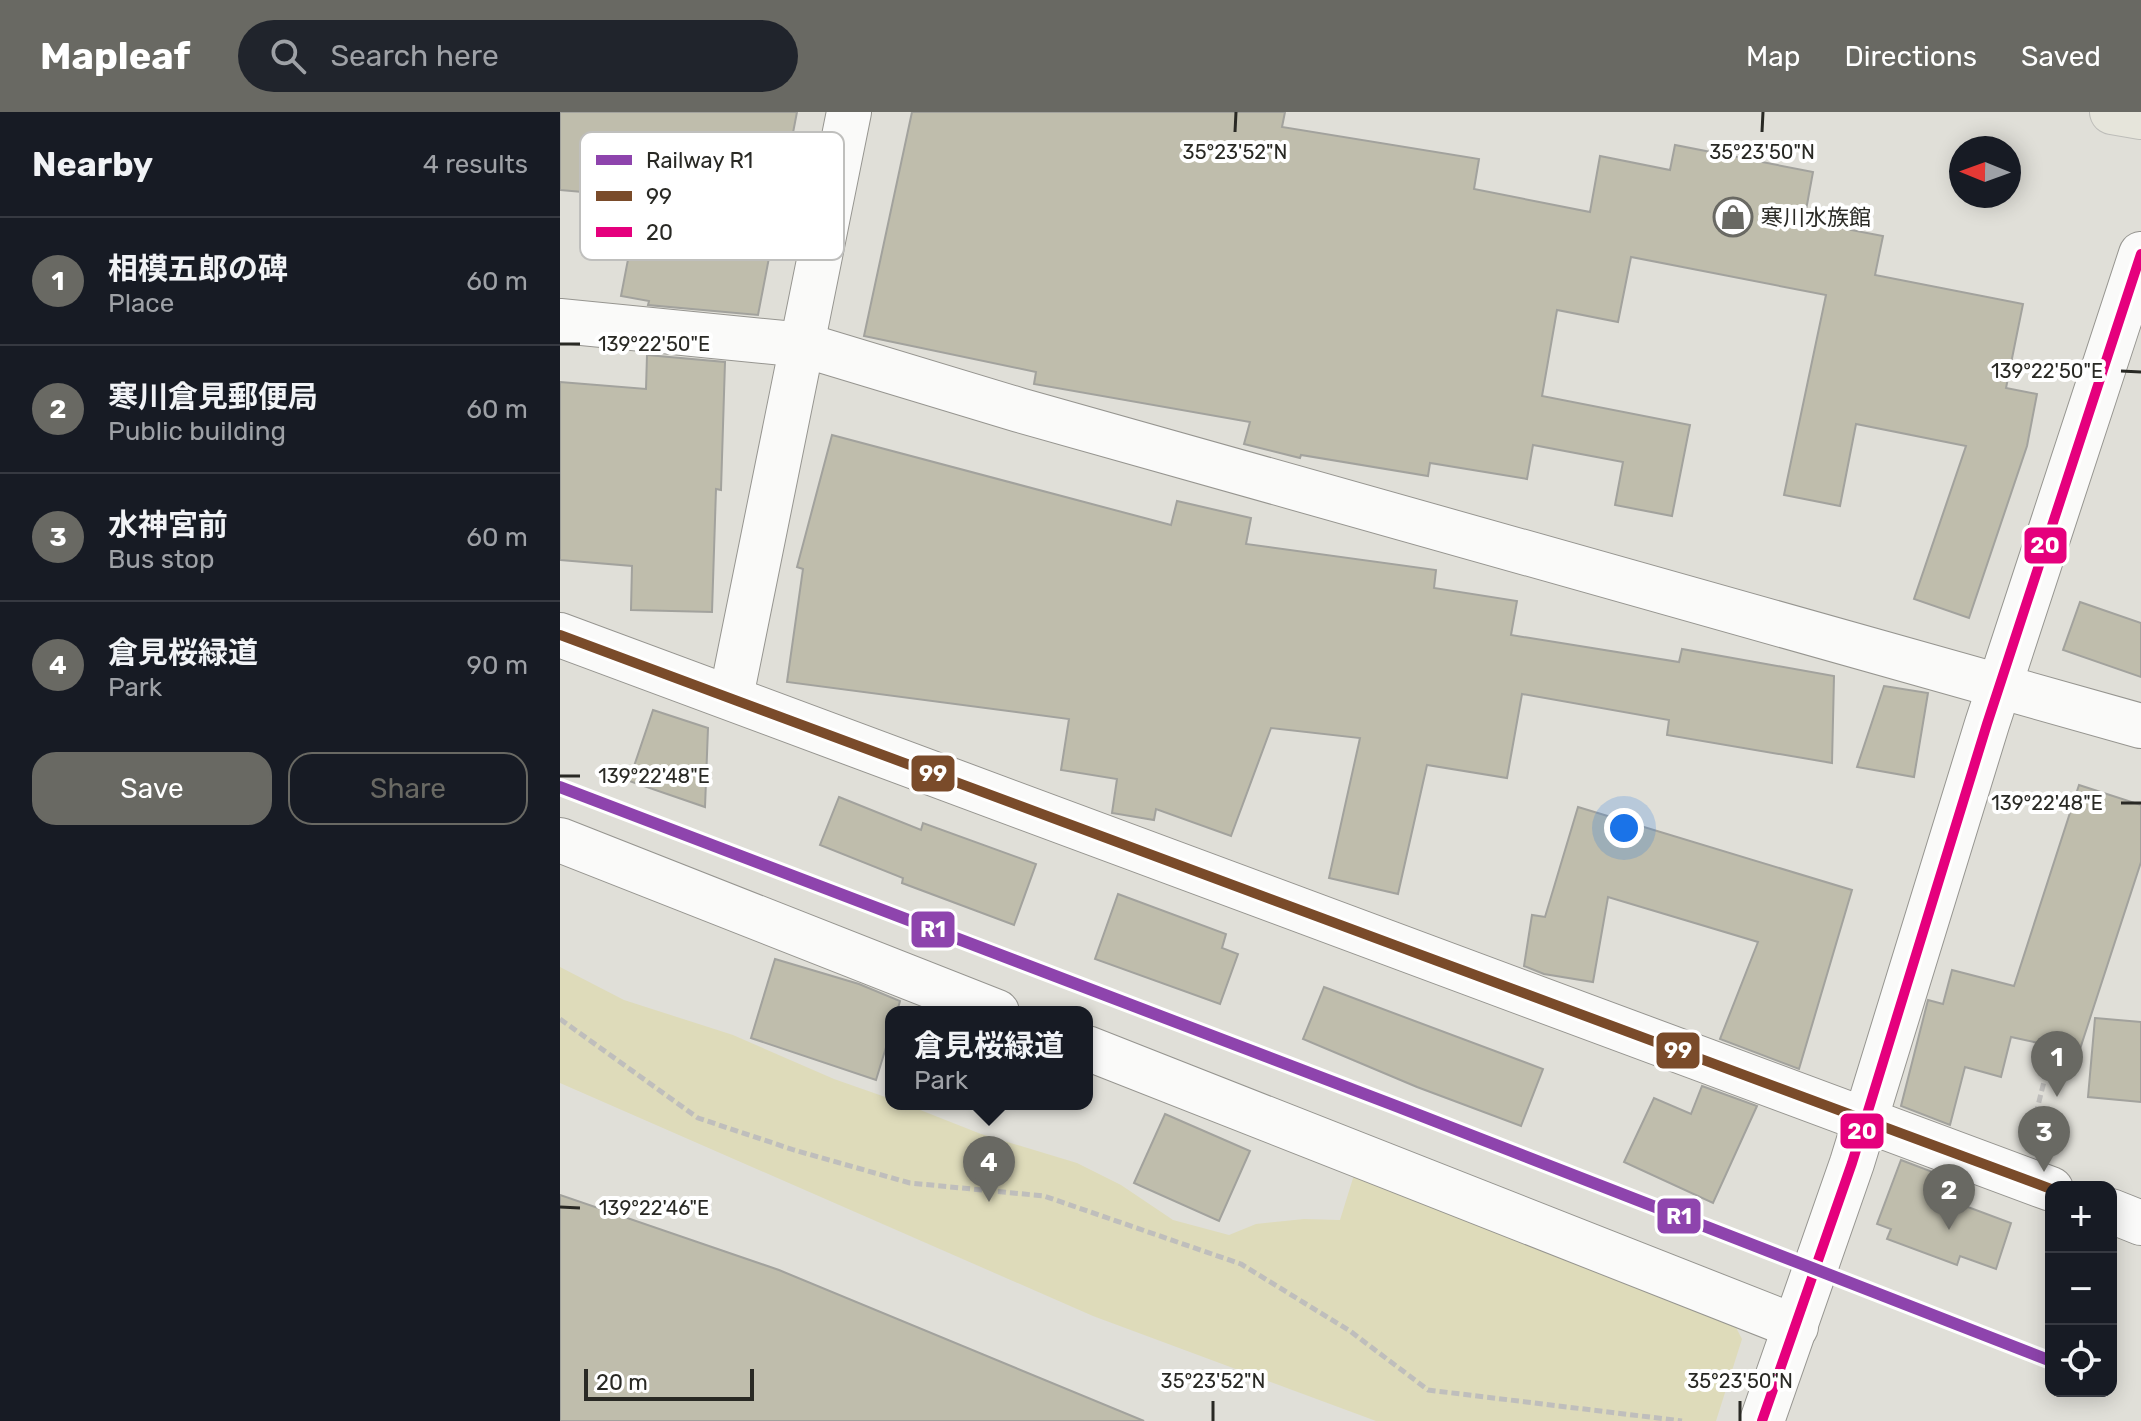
<!DOCTYPE html>
<meta charset="utf-8">
<style>
body{margin:0;font-family:Rubik,"Noto Sans JP",sans-serif;background:#20242c;color:#f1f3f6}
.controls{position:absolute;right:24px;bottom:24px;display:grid;overflow:hidden;border-radius:16px;box-shadow:0 4px 20px #0003}
.controls button{width:72px;height:72px;display:grid;place-items:center;padding:0;border:0;border-bottom:2px solid #363941;background:#171b24;color:#f1f3f6;font:40px sans-serif}
.compass{position:absolute;left:1389px;top:24px;width:72px;height:72px;border-radius:50%;background:#171b24;box-shadow:0 4px 20px #0003;rotate:271deg}
.scale{position:absolute;left:24px;bottom:20px;width:170px;box-sizing:border-box;padding-left:8px;border:4px solid #292924;border-top:0;font-size:22px;line-height:28px;white-space:nowrap;color:#292924;-webkit-text-stroke:6px #fff;paint-order:stroke}
.you{position:absolute;left:1064px;top:716px;width:28px;height:28px;margin:-20px;border:6px solid #fff;border-radius:50%;background:#1a73e8;box-shadow:0 0 0 12px #1a73e833}
.badge{display:grid;place-items:center;width:52px;height:52px;border-radius:50%;background:#696963;color:#fff;font-size:26px;font-weight:700}
.pin{position:absolute;translate:-50% -66px;filter:drop-shadow(0 2px 4px #0008)}
.pin::after{content:'';position:absolute;top:42px;width:28px;height:24px;background:inherit;clip-path:polygon(0 0,100% 0,50% 100%)}
.popup{position:absolute;left:325px;top:894px;width:208px;height:104px;box-sizing:border-box;display:grid;place-content:center;border-radius:16px;background:#171b24;filter:drop-shadow(0 2px 6px #0005);font-size:26px;white-space:nowrap;color:#9ea1a6}
.popup b{font-size:30px;color:#f1f3f6}
.popup::after{content:'';position:absolute;left:50%;top:100%;margin-left:-16px;border:16px solid transparent;border-top-color:#171b24}
.list{margin:0;padding:0;list-style:none}
h2{display:flex;justify-content:space-between;align-items:center;height:104px;margin:0;padding:0 32px;font-size:34px}
h2 small{font-size:26px;font-weight:400;color:#9ea1a6}
.list li{display:grid;grid-template-columns:52px 1fr auto;gap:24px;align-items:center;box-sizing:border-box;height:128px;padding:0 32px;border-top:2px solid #363941}
.list b{display:block;font-size:30px;white-space:nowrap}
.list p{margin:0;font-size:26px;white-space:nowrap;color:#9ea1a6}
.list em{font-size:26px;font-style:normal;color:#9ea1a6}
.actions{display:flex;gap:16px;padding:24px 32px}
.actions a{flex:1;padding:18px 0;border:2px solid #696963;border-radius:24px;text-align:center;font-size:28px;color:#696963}
.actions .main{background:#696963;color:#fff}
.icon{flex:none;width:44px;height:44px;fill:none;stroke:currentColor;stroke-width:2;stroke-linecap:round;stroke-linejoin:round}
.map{position:relative;flex:none;width:1581px;height:1309px;overflow:hidden}
header{display:flex;align-items:center;gap:48px;box-sizing:border-box;height:112px;padding:0 40px;background:#696963;color:#fff}
header strong{font-size:38px}
nav{display:flex;gap:44px;margin-inline-start:auto;font-size:28px}
.search{width:560px;height:72px;background:#20242c;display:flex;align-items:center;gap:20px;box-sizing:border-box;padding:0 28px;border-radius:44px;color:#9ea1a6;font-size:30px}
main{display:flex}
aside{flex:1;background:#171b24}
.map>svg:first-child{display:block}
</style>
<header>
<strong>Mapleaf</strong>
<div class="search"><svg class="icon" aria-label="search" viewBox="0 0 24 24"><circle cx="10" cy="10" r="6"/><path d="M15 15l6 6"/></svg>Search here</div>
<nav><a>Map</a><a>Directions</a><a>Saved</a></nav>
</header>
<main>
<aside>
<h2>Nearby<small>4 results</small></h2>
<ul class="list">
<li><span class="badge">1</span><div><b>相模五郎の碑</b><p>Place</p></div><em>60 m</em></li>
<li><span class="badge">2</span><div><b>寒川倉見郵便局</b><p>Public building</p></div><em>60 m</em></li>
<li><span class="badge">3</span><div><b>水神宮前</b><p>Bus stop</p></div><em>60 m</em></li>
<li><span class="badge">4</span><div><b>倉見桜緑道</b><p>Park</p></div><em>90 m</em></li>
</ul>
<div class="actions"><a class="main">Save</a><a>Share</a></div>
</aside>
<div class="map">
<svg width="1581" height="1309" viewBox="0 0 1581 1309">
<rect width="100%" height="100%" fill="#e0dfd8"/>
<polygon fill="#dedbba" points="0,855 64,888 173,923 274,967 331,987 331,992 345,992 421,1022 517,1051 561,1073 613,1108 669,1123 696,1112 744,1107 780,1108 794,1063 1171,1206 1182,1227 1156,1309 816,1309 533,1204 0,971"/>
<g fill="#bfbdac" stroke="#a2a29d" stroke-width="2">
<polygon points="0,0 237,0 198,203 88,193 89,189 61,184 80,85 0,78"/>
<polygon points="352,0 725,0 722,15 919,47 914,77 1030,100 1040,44 1110,58 1115,33 1253,60 1244,109 1323,124 1315,163 1463,192 1446,276 1477,282 1467,334 1409,506 1354,487 1406,334 1296,312 1280,394 1224,383 1266,183 1071,145 1058,210 997,198 982,284 1130,313 1112,404 1055,393 1063,350 973,333 967,367 870,351 868,364 741,343 740,346 684,332 690,310 474,272 476,260 304,224"/>
<polygon points="87,243 165,250 161,378 156,377 152,500 71,498 72,454 0,448 0,270 86,277"/>
<polygon points="272,323 611,413 617,389 691,406 686,432 876,458 874,476 957,489 951,523 1119,550 1122,537 1274,564 1272,651 1107,623 1109,608 962,582 947,666 867,653 838,782 769,766 800,626 711,616 671,724 596,697 594,708 552,701 557,667 501,658 509,607 227,570 243,457 237,455"/>
<polygon points="1520,490 1581,511 1581,565 1503,538"/>
<polygon points="1324,574 1368,581 1354,665 1297,655"/>
<polygon points="93,598 148,616 145,695 69,669"/>
<polygon points="1519,673 1581,693 1581,750 1519,940 1451,925 1441,965 1405,955 1390,1013 1341,994 1368,888 1383,892 1392,858 1454,874"/>
<polygon points="279,685 361,718 363,711 476,752 454,813 342,771 343,766 260,733"/>
<polygon points="1018,695 1292,778 1239,957 1160,927 1198,830 1048,785 1033,870 984,862 964,854 972,803 985,805"/>
<polygon points="558,782 666,822 662,836 678,842 660,892 535,847"/>
<polygon points="215,847 299,872 340,889 337,900 331,900 331,919 316,968 191,926"/>
<polygon points="764,875 983,957 961,1014 857,975 743,927"/>
<polygon points="1535,906 1581,910 1581,990 1528,985"/>
<polygon points="1142,974 1197,994 1153,1091 1064,1050 1094,986 1131,1002"/>
<polygon points="605,1002 690,1039 659,1109 574,1071"/>
<polygon points="1341,1048 1378,1062 1373,1082 1451,1111 1436,1157 1400,1144 1397,1153 1327,1127 1331,1117 1317,1112"/>
<polygon points="0,1083 219,1158 584,1309 0,1309"/>
</g>
<g fill="none" stroke-linecap="round" stroke-linejoin="round">
<g stroke="#969590" stroke-width="46">
<g id="minor">
<polyline points="0,209 244,233 459,298 1581,614"/>
<polyline points="0,523 1491,1077"/>
<polyline points="171,585 289,0"/>
<polyline points="0,728 437,900"/>
<polyline points="527,936 1236,1215"/>
<polyline points="1551,1099 1581,1111"/>
<polyline points="1202,1309 1292,1051 1427,612 1581,142"/>
</g>
</g>
<g stroke="#bdbdb9" stroke-width="46">
<polyline id="primary" points="1552,0 1581,5"/>
</g>
<g stroke="#bfbebc" stroke-width="5" stroke-dasharray="8 4" stroke-linecap="butt">
<polyline points="0,907 138,1006 234,1038 350,1071 484,1084 681,1152 790,1219 868,1278 1122,1309"/>
<polyline points="1473,1014 1491,941"/>
</g>
<use href="#minor" stroke="#fafaf9" stroke-width="44"/>
<use href="#primary" stroke="#e6e5db" stroke-width="44"/>
<g stroke="#fff" stroke-width="16">
<polyline id="bus-1" points="0,523 1491,1077"/>
</g>
<g stroke="#fff" stroke-width="16">
<polyline id="bus-2" points="1202,1309 1292,1051 1427,612 1581,142"/>
</g>
<use href="#bus-1" stroke="#7a4b2a" stroke-width="10"/>
<use href="#bus-2" stroke="#e5007d" stroke-width="10"/>
<g stroke="#fff" stroke-width="18">
<polyline id="rail-1" points="0,675 836,994 1491,1249"/>
</g>
<use href="#rail-1" stroke="#8e44ad" stroke-width="12"/>
</g>
<path fill="none" stroke="#292924" stroke-width="3" d="M675,20L676,0M1202,20L1203,0M0,232H20M1561,259L1581,260M0,664H20M1561,691H1581M0,1095L20,1096M653,1309V1289M1180,1309V1289"/>
<defs>
<g id="shop-ring" transform="scale(2)"><circle r="9.5" fill="#fff" stroke="#696963" stroke-width="1.5"/><path d="M-5-2.5h2.3a2.7 3.5 0 0 1 5.4 0H5L5.5 6h-11ZM-1.5-2.5h3a1.5 2.3 0 0 0-3 0Z" fill="#696963"/></g>
</defs>
<g fill-rule="evenodd">
<use href="#shop-ring" x="1173" y="105"/>
</g>
<g text-anchor="middle" stroke-width="8" stroke-linejoin="round" paint-order="stroke">
<g font-size="22" fill="#292924" stroke="#fff" text-anchor="start">
<text x="1201" y="113">寒川水族館</text>
</g>
</g>
<rect x="20" y="20" width="264" height="128" rx="12" fill="#fff" stroke="#bfbfbd" stroke-width="2"/>
<rect x="36" y="43" width="36" height="10" fill="#8e44ad"/>
<rect x="36" y="79" width="36" height="10" fill="#7a4b2a"/>
<rect x="36" y="115" width="36" height="10" fill="#e5007d"/>
<g font-size="22" fill="#292924">
<text x="86" y="56">Railway R1</text>
<text x="86" y="92">99</text>
<text x="86" y="128">20</text>
</g>
<g font-size="20" text-anchor="middle" fill="#292924" stroke="#fff" stroke-width="8" stroke-linejoin="round" paint-order="stroke">
<text x="675" y="47">35°23'52"N</text>
<text x="1202" y="47">35°23'50"N</text>
<text x="94" y="239">139°22'50"E</text>
<text x="1487" y="266">139°22'50"E</text>
<text x="94" y="671">139°22'48"E</text>
<text x="1487" y="698">139°22'48"E</text>
<text x="94" y="1103">139°22'46"E</text>
<text x="653" y="1276">35°23'52"N</text>
<text x="1180" y="1276">35°23'50"N</text>
</g>
<g stroke="#fff" stroke-width="3">
<rect x="1463" y="414" width="45" height="39" rx="8" fill="#e5007d"/>
<rect x="350" y="642" width="46" height="39" rx="8" fill="#7a4b2a"/>
<rect x="350" y="798" width="46" height="39" rx="8" fill="#8e44ad"/>
<rect x="1095" y="919" width="46" height="39" rx="8" fill="#7a4b2a"/>
<rect x="1279" y="1000" width="46" height="38" rx="8" fill="#e5007d"/>
<rect x="1096" y="1085" width="46" height="38" rx="8" fill="#8e44ad"/>
</g>
<g font-size="22" text-anchor="middle" font-weight="bold" fill="#fff">
<text x="1485" y="441">20</text>
<text x="373" y="669">99</text>
<text x="373" y="825">R1</text>
<text x="1118" y="946">99</text>
<text x="1302" y="1027">20</text>
<text x="1119" y="1112">R1</text>
</g>
</svg>
<div class="controls">
<button>+</button>
<button>−</button>
<button><svg class="icon" aria-label="locate" viewBox="0 0 24 24"><circle cx="12" cy="12" r="6"/><path d="M12 2v4M12 18v4M2 12h4M18 12h4"/></svg></button>
</div>
<svg class="compass" viewBox="-18 -18 36 36"><path d="M0-13l5 13h-10z" fill="#e53935"/><path d="M0 13l5-13h-10z" fill="#9ea1a6"/></svg>
<div class="scale">20 m</div>
<div class="you"></div>
<div class="pin badge" style="left:1497px;top:985px">1</div>
<div class="pin badge" style="left:1389px;top:1118px">2</div>
<div class="pin badge" style="left:1484px;top:1060px">3</div>
<div class="pin badge" style="left:429px;top:1090px">4</div>
<div class="popup"><b>倉見桜緑道</b>Park</div>
</div>
</main>
